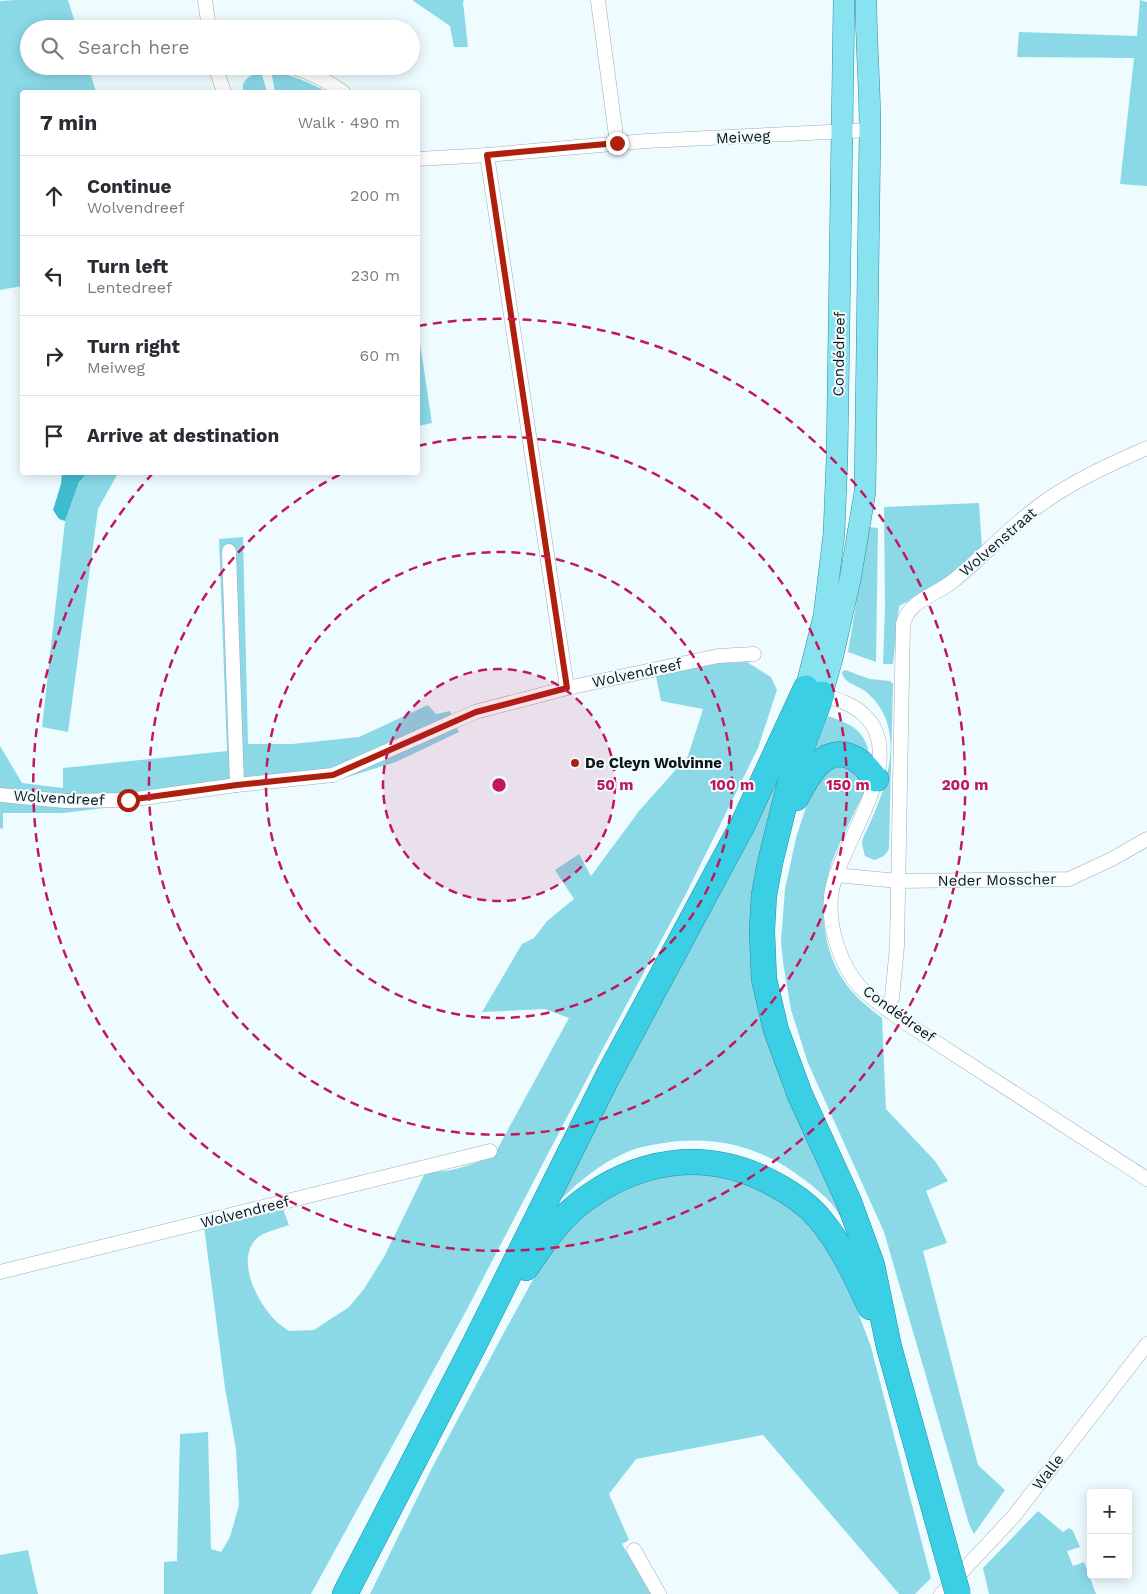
<!DOCTYPE html>
<meta charset="utf-8">
<style>
body{margin:0;font-family:"Work Sans",sans-serif;background:#f2f2f3;color:#2b2b33}
.controls{position:absolute;right:15px;bottom:15px;display:grid;overflow:hidden;border-radius:5px;box-shadow:0 2px 12px #0003}
.controls button{width:45px;height:45px;display:grid;place-items:center;padding:0;border:0;border-bottom:1px solid #e1e1e2;background:#fff;color:#2b2b33;font:25px sans-serif}
.stop{position:absolute;width:15px;height:15px;margin:-11px;border:4px solid #ae1f0e;border-radius:50%;background:#fff}
.stop.end{background:#ae1f0e;border-color:#fff;box-shadow:0 1px 5px #0008}
.list{margin:0;padding:0;list-style:none}
h2{display:flex;justify-content:space-between;align-items:center;height:65px;margin:0;padding:0 20px;font-size:21px}
h2 small{font-size:16px;font-weight:400;color:#7c7c81}
.list li{display:grid;grid-template-columns:32px 1fr auto;gap:15px;align-items:center;box-sizing:border-box;height:80px;padding:0 20px;border-top:1px solid #e1e1e2}
.list b{display:block;font-size:19px;white-space:nowrap}
.list p{margin:0;font-size:16px;white-space:nowrap;color:#7c7c81}
.list em{font-size:16px;font-style:normal;color:#7c7c81}
.icon{flex:none;width:28px;height:28px;fill:none;stroke:currentColor;stroke-width:2;stroke-linecap:round;stroke-linejoin:round}
.map{position:relative;flex:none;width:1147px;height:1594px;overflow:hidden}
.search{position:absolute;background:#fff;box-shadow:0 2px 12px #0003;left:20px;top:20px;width:400px;height:55px;display:flex;align-items:center;gap:12px;box-sizing:border-box;padding:0 18px;border-radius:28px;color:#7c7c81;font-size:19px}
.panel{position:absolute;background:#fff;box-shadow:0 2px 12px #0003;left:20px;top:90px;width:400px;height:385px;border-radius:5px}
.map>svg:first-child{display:block}
</style>
<div class="map">
<svg width="1147" height="1594" viewBox="0 0 1147 1594">
<rect width="100%" height="100%" fill="#effcff"/>
<g fill="#8bd8e7">
<polygon points="16,0 68,0 77,29 29,29 29,66 88,66 96,92 22,92 22,286 0,290 0,1"/>
<polygon points="412,0 464,0 463,2 468,47 454,47 450,26"/>
<polygon points="1140,0 1147,2 1147,186 1120,184 1134,58 1017,57 1019,32 1137,36"/>
<path d="M271,70C291,75 309,82 327,92H275Z"/>
<path d="M254,74L262,75L267,92H244C240,84 246,78 254,74Z"/>
<polygon points="418,330 432,423 418,426"/>
<polygon points="87,473 118,473 98,509 68,732 42,727 65,521 79,482"/>
<polygon points="979,503 982,548 967,565 929,590 899,606 893,664 883,664 885,606 884,507"/>
<polygon points="869,527 878,528 876,662 848,652"/>
<polygon points="243,537 248,744 292,744 359,737 428,705 436,714 450,711 459,732 396,762 338,780 63,813 3,813 3,829 0,828 0,746 22,783 63,788 63,768 227,751 219,539"/>
<path d="M747,662L771,677L777,690L758,748L686,894L600,1054L465,1313L311,1594H164V1562L177,1561L180,1434L208,1432L211,1549L221,1552L230,1537L239,1505L236,1449L225,1388L204,1226L283,1209L289,1225C281,1228 262,1233 257,1238C235,1260 257,1301 274,1319C278,1324 284,1327 289,1331L314,1330L349,1307L364,1289L385,1255L426,1171C448,1175 472,1163 493,1157L569,1018L545,1009L482,1012L522,944L534,938L547,921L574,899L555,870L579,854L591,876L639,811L688,756L703,709L661,701L656,676L719,663Z"/>
<path d="M845,670L870,679L890,681L893,684L889,848C887,855 881,858 874,860L865,856L862,844L863,838C884,794 912,729 865,691C857,685 843,683 842,672Z"/>
<path d="M828,716C855,726 867,731 870,762L812,758Z"/>
<path d="M790,744L753,910L846,1226C841,1218 837,1210 831,1203C824,1195 815,1188 806,1181C763,1147 717,1135 664,1143C651,1145 638,1147 627,1152C593,1167 568,1191 544,1217Z"/>
<path d="M847,761L864,782V793C853,815 842,837 833,859C818,900 820,948 846,984C856,998 869,1008 882,1018L886,1109L935,1161L948,1181L926,1191L947,1243L923,1251L978,1465L1005,1490L974,1534L969,1524L884,1232L808,1063L791,1010L783,962L781,941L785,889L796,838L816,776Z"/>
<polygon points="694,1171 749,1182 807,1219 843,1272 871,1347 931,1578 915,1594 899,1594 763,1435 636,1459 609,1494 629,1540 622,1544 651,1594 370,1594 433,1466 501,1338 535,1276 565,1232 590,1209 639,1180"/>
<polygon points="1038,1511 1063,1532 1069,1528 1073,1531 1080,1547 1067,1551 1073,1566 1084,1562 1096,1594 989,1594 983,1568"/>
<polygon points="28,1550 38,1594 0,1594 0,1555"/>
</g>
<polygon fill="#3fbbd0" points="62,473 87,473 79,482 65,521 59,519 53,510 61,484"/>
<g fill="none" stroke-linecap="round" stroke-linejoin="round">
<g stroke="#a0acaf" stroke-width="15">
<g id="street">
<polyline points="205,0 209,29"/>
<polyline points="598,1 617,143"/>
<polyline points="215,66 224,92"/>
<path d="M290,66C310,72 326,80 343,92"/>
<polyline points="487,155 567,688"/>
<polyline points="418,159 487,155 646,141 870,130"/>
<polyline points="229,551 237,785"/>
<path d="M816,692C832,698 852,703 864,715C912,759 836,847 831,896C828,927 840,965 861,988C874,1001 891,1012 906,1023L1147,1179"/>
<polyline points="0,795 65,801 129,800 237,785 333,775 475,712 567,688 718,656 754,654"/>
<polyline points="836,875 898,881 1069,879 1112,859 1147,839"/>
<path d="M892,998L897,946L903,624C910,599 935,596 953,581C982,558 1007,530 1036,508C1070,482 1109,465 1147,448"/>
<polyline points="0,1272 490,1151"/>
<polyline points="634,1550 659,1594"/>
<polyline points="941,1594 1014,1516 1147,1344"/>
</g>
</g>
<g stroke="#2c8e9d" stroke-width="22">
<g id="primary">
<polyline points="806,688 824,616 834,533 837,458 844,0"/>
<path d="M822,694L832,659L850,580L865,492L870,130C870,87 866,43 866,0"/>
</g>
</g>
<g stroke="#2c8e9d" stroke-width="26">
<g id="highway">
<polyline points="822,694 792,774 770,863 764,895 762,931 764,979 776,1030 800,1095 849,1202 872,1265 889,1347 945,1548"/>
<path d="M796,798C809,773 827,739 860,762C866,766 871,774 876,779"/>
<path d="M526,1268C541,1246 557,1221 579,1204C636,1159 705,1148 770,1182C788,1191 806,1203 819,1218C841,1244 856,1276 870,1307"/>
<polyline points="345,1594 474,1345 608,1076 743,824 806,688"/>
</g>
</g>
<use href="#street" stroke="#fff" stroke-width="14"/>
<use href="#primary" stroke="#89e2f0" stroke-width="21"/>
<use href="#highway" stroke="#3bcfe6" stroke-width="25"/>
<g stroke="#2c8e9d" stroke-width="26" stroke-linecap="butt">
<polyline id="highway-bridge" points="945,1548 958,1594"/>
</g>
<use href="#highway-bridge" stroke="#3bcfe6" stroke-width="25"/>
</g>
<g fill="none" stroke-linecap="round" stroke-linejoin="round">
<polyline stroke="#ae1f0e" stroke-width="6" points="128,800 237,785 333,775 476,712 567,688 487,155 617,143"/>
</g>
<circle cx="499" cy="785" r="116" fill="#c2185b" fill-opacity=".12"/>
<g fill="none" stroke="#c2185b" stroke-width="2.5" stroke-dasharray="9 6">
<circle cx="499" cy="785" r="116"/>
<circle cx="499" cy="785" r="233"/>
<path d="M418 446A349 349 0 1 1 343 473"/>
<path d="M418 326A466 466 0 1 1 153 473"/>
</g>
<circle fill="#ae1f0e" stroke="#effcff" stroke-width="2" cx="575" cy="763" r="5"/>
<g text-anchor="middle" stroke-width="4" stroke-linejoin="round" paint-order="stroke">
<g font-size="15" fill="#0f1415" stroke="#effcff">
<text transform="translate(743 137) rotate(-3)" y="5">Meiweg</text>
<text transform="translate(839 354) rotate(-89)" y="5">Condédreef</text>
<text transform="translate(998 542) rotate(-41)" y="5">Wolvenstraat</text>
<text transform="translate(637 673) rotate(-12)" y="5">Wolvendreef</text>
<text transform="translate(59 798) rotate(3)" y="5">Wolvendreef</text>
<text transform="translate(997 880) rotate(-1)" y="5">Neder Mosscher</text>
<text transform="translate(899 1014) rotate(36)" y="5">Condédreef</text>
<text transform="translate(245 1212) rotate(-14)" y="5">Wolvendreef</text>
<text transform="translate(1048 1472) rotate(-52)" y="5">Walle</text>
</g>
<g font-size="15" font-weight="bold" fill="#0f1415" stroke="#effcff" text-anchor="start">
<text x="585" y="768">De Cleyn Wolvinne</text>
</g>
</g>
<circle cx="499" cy="785" r="8" fill="#c2185b" stroke="#effcff" stroke-width="2.5"/>
<g font-size="15" text-anchor="middle" font-weight="bold" fill="#c2185b" stroke="#effcff" stroke-width="4" stroke-linejoin="round" paint-order="stroke">
<text x="615" y="790">50 m</text>
<text x="732" y="790">100 m</text>
<text x="848" y="790">150 m</text>
<text x="965" y="790">200 m</text>
</g>
</svg>
<div class="controls">
<button>+</button>
<button>−</button>
</div>
<div class="stop" style="left:128px;top:800px"></div>
<div class="stop end" style="left:617px;top:143px"></div>
<div class="search"><svg class="icon" aria-label="search" viewBox="0 0 24 24"><circle cx="10" cy="10" r="6"/><path d="M15 15l6 6"/></svg>Search here</div>
<section class="panel">
<h2>7 min<small>Walk · 490 m</small></h2>
<ul class="list">
<li><svg class="icon" aria-label="ahead" viewBox="0 0 24 24"><path d="M12 20V5M6 11l6-6 6 6"/></svg><div><b>Continue</b><p>Wolvendreef</p></div><em>200 m</em></li>
<li><svg class="icon" aria-label="left" viewBox="0 0 24 24"><path d="M17 20v-9H6M10 6l-5 5 5 5"/></svg><div><b>Turn left</b><p>Lentedreef</p></div><em>230 m</em></li>
<li><svg class="icon" aria-label="right" viewBox="0 0 24 24"><path d="M7 20v-9h11M14 6l5 5-5 5"/></svg><div><b>Turn right</b><p>Meiweg</p></div><em>60 m</em></li>
<li><svg class="icon" aria-label="arrive" viewBox="0 0 24 24"><path d="M6 21V4h12l-3 4 3 4H6"/></svg><div><b>Arrive at destination</b></div></li>
</ul>
</section>
</div>
